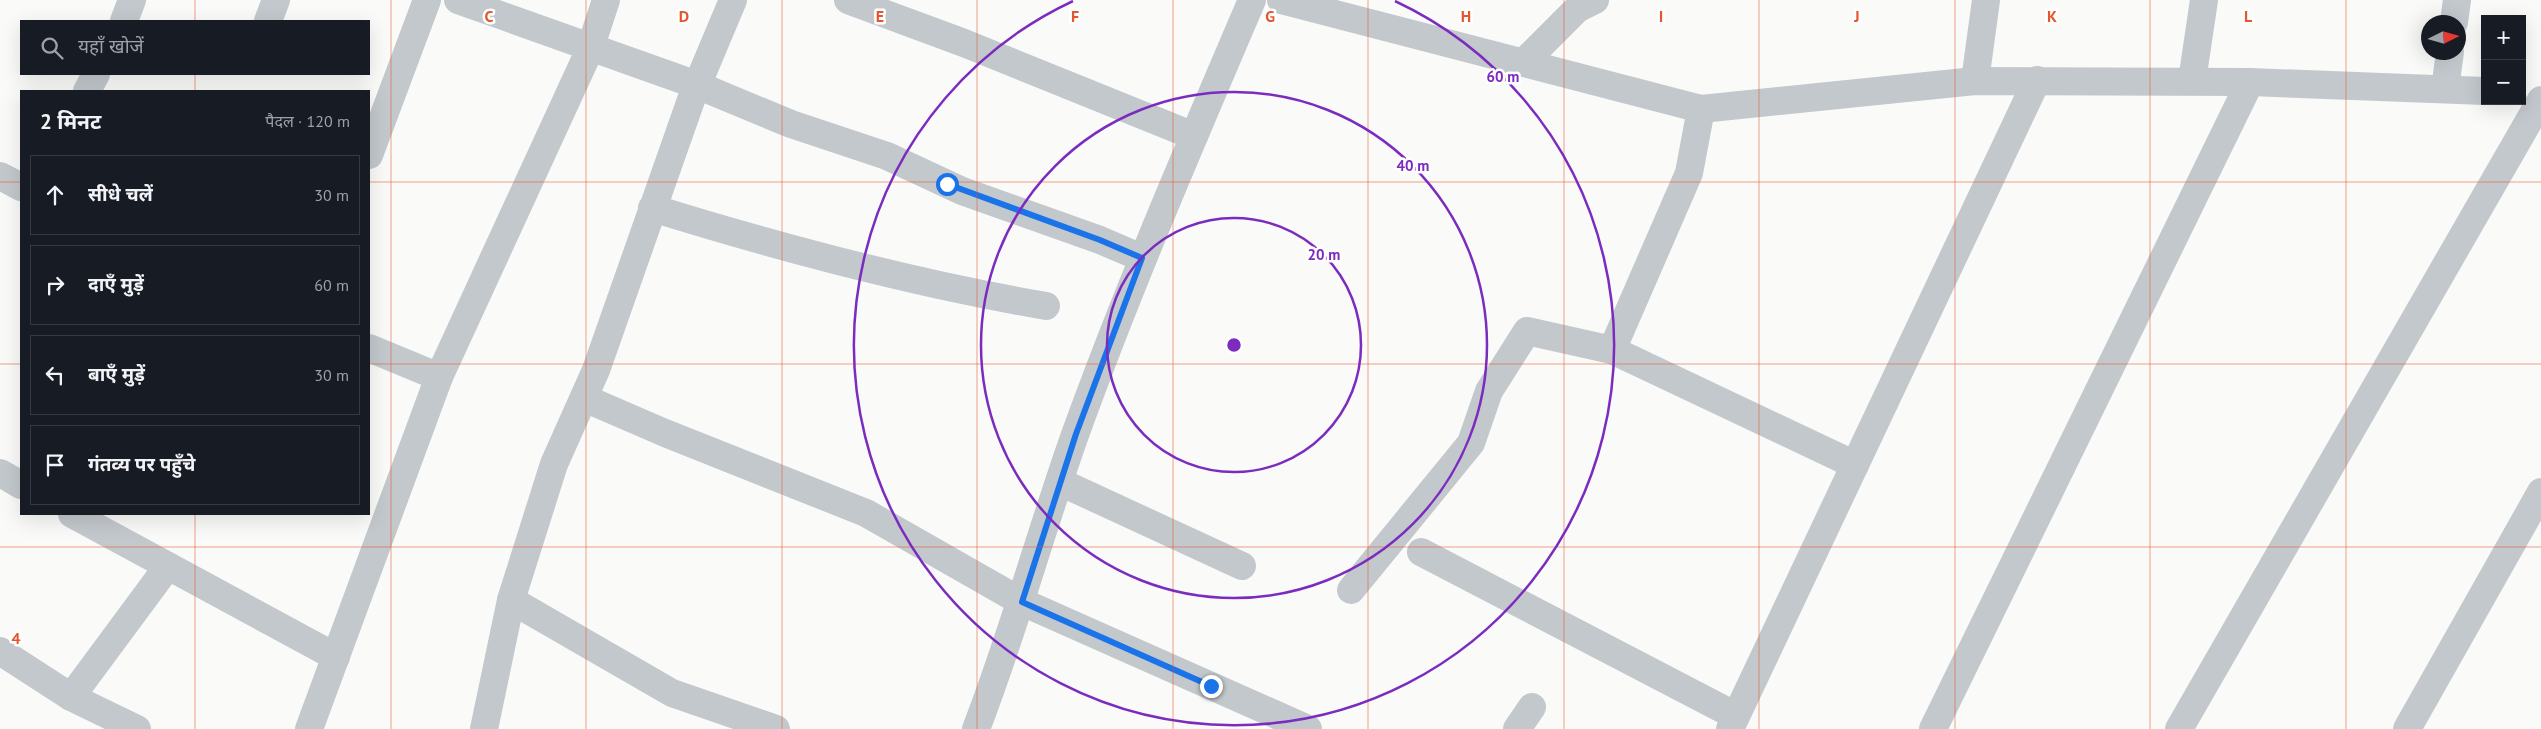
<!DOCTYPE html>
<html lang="hi">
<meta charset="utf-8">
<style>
body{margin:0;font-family:"PT Sans","Noto Sans Devanagari",sans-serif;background:#20242c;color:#f1f3f6}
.controls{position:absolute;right:15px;top:15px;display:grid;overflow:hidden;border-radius:0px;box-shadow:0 5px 20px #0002}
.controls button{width:45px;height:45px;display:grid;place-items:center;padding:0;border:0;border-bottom:1px solid #363941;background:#171b24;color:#f1f3f6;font:25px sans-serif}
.compass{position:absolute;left:2421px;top:15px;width:45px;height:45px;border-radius:50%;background:#171b24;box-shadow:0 5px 20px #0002;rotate:85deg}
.stop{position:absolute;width:15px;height:15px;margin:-11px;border:4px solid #1a73e8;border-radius:50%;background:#fff}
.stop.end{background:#1a73e8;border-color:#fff;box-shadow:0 1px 5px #0008}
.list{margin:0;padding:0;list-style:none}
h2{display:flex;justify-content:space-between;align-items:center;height:65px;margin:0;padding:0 20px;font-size:21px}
h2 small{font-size:16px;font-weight:400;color:#9ea1a6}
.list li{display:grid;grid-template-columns:32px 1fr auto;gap:15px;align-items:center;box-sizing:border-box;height:80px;margin:0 10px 10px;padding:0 10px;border:1px solid #363941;border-radius:0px}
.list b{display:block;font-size:19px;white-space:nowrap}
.list em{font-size:16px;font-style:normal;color:#9ea1a6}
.icon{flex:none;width:28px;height:28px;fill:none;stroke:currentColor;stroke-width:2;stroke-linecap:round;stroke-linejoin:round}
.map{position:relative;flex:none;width:2541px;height:729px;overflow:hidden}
.search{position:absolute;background:#171b24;box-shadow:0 5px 20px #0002;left:20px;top:20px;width:350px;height:55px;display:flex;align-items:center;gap:12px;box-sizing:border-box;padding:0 18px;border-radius:0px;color:#9ea1a6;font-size:19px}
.panel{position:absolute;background:#171b24;box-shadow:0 5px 20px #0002;left:20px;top:90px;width:350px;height:425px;border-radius:0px}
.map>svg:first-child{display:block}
</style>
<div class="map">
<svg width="2541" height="729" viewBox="0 0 2541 729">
<rect width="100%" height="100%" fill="#fafaf8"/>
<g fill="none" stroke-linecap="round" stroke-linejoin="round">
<g stroke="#c3c8cc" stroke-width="28">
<polyline points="458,0 697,85 791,124 887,156 962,191 1100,240 1142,258"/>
<polyline points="848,0 964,43 1194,136"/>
<polyline points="1281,0 1701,109 1975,81 2250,82 2485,91"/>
<polyline points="124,21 132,0"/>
<polyline points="268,21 276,0"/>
<polyline points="2454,22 2457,0"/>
<polyline points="1523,63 1577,9 1595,0"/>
<polyline points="1975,81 1986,0"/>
<polyline points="2192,81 2204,0"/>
<polyline points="2445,89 2450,52"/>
<polyline points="87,91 96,74"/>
<polyline points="369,155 427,0"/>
<polyline points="0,176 21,187"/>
<path d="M652,208C781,248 912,283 1046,306"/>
<polyline points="369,348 439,377"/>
<polyline points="1612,350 1689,173 1701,109"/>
<polyline points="584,398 665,433 866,513 1022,602 1308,729"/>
<polyline points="0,473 21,485"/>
<polyline points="1060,482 1242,566"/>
<polyline points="72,514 336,657"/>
<polyline points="1421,552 1736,716"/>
<polyline points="1351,590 1471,443 1489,391 1527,331 1612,350 1855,465"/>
<polyline points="511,600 672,693 776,729"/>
<polyline points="0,651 71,697 137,729"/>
<polyline points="71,697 168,566"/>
<polyline points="309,729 439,377 590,49 606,0"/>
<polyline points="484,729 511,600 554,464 596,370 691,100 733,0"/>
<path d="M976,729C1014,631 1041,530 1076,432C1129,286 1191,143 1252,0"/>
<polyline points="1517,729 1532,707"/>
<polyline points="1730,729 2037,80"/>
<polyline points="1933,729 2250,82"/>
<polyline points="2179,729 2541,100"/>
<polyline points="2407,729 2541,492"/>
</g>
</g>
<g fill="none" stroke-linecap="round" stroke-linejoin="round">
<polyline stroke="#1a73e8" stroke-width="6" points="947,184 1100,240 1142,258 1076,434 1022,602 1211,686"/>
</g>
<path fill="none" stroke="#e4572e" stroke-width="1" stroke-opacity="0.55" d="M195,0V21M391,0V729M586,0V729M782,0V729M977,0V729M1173,0V729M1368,0V729M1564,0V729M1759,0V729M1955,0V729M2150,0V729M2346,0V729M195,74V91M0,182H21M369,182H2541M0,364H21M369,364H2541M195,514V729M0,547H2541"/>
<g fill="none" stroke="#7b2cbf" stroke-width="2.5">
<circle cx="1234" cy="345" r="127"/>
<circle cx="1234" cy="345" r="253"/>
<path d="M1395 1A380 380 0 1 1 1073 1"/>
</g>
<g font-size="16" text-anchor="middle" font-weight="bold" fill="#e4572e" stroke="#fff" stroke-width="5" stroke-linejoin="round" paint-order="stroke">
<text x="489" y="22">C</text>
<text x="684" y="22">D</text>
<text x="880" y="22">E</text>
<text x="1075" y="22">F</text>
<text x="1270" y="22">G</text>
<text x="1466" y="22">H</text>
<text x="1661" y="22">I</text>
<text x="1857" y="22">J</text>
<text x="2052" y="22">K</text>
<text x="2248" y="22">L</text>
<text x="16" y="644">4</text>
</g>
<circle cx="1234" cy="345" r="8" fill="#7b2cbf" stroke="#fff" stroke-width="2.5"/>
<g font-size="15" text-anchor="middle" font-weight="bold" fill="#7b2cbf" stroke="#fff" stroke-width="5" stroke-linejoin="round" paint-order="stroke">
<text x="1503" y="82">60 m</text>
<text x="1413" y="171">40 m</text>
<text x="1324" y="260">20 m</text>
</g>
</svg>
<div class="controls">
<button>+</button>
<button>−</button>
</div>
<svg class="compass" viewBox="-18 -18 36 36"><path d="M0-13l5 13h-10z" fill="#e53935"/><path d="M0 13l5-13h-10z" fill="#9ea1a6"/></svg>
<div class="stop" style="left:947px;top:184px"></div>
<div class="stop end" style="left:1211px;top:686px"></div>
<div class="search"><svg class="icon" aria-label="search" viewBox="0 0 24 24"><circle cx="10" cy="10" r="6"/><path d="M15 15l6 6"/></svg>यहाँ खोजें</div>
<section class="panel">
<h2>2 मिनट<small>पैदल · 120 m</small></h2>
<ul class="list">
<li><svg class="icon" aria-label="ahead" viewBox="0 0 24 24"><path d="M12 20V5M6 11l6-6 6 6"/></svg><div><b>सीधे चलें</b></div><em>30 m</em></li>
<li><svg class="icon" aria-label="right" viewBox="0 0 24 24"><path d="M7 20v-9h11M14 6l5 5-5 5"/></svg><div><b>दाएँ मुड़ें</b></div><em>60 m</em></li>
<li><svg class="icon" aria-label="left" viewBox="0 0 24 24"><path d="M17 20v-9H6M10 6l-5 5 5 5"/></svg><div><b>बाएँ मुड़ें</b></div><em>30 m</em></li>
<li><svg class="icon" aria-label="arrive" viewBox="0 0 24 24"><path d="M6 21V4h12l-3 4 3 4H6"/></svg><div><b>गंतव्य पर पहुँचे</b></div></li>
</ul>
</section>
</div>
